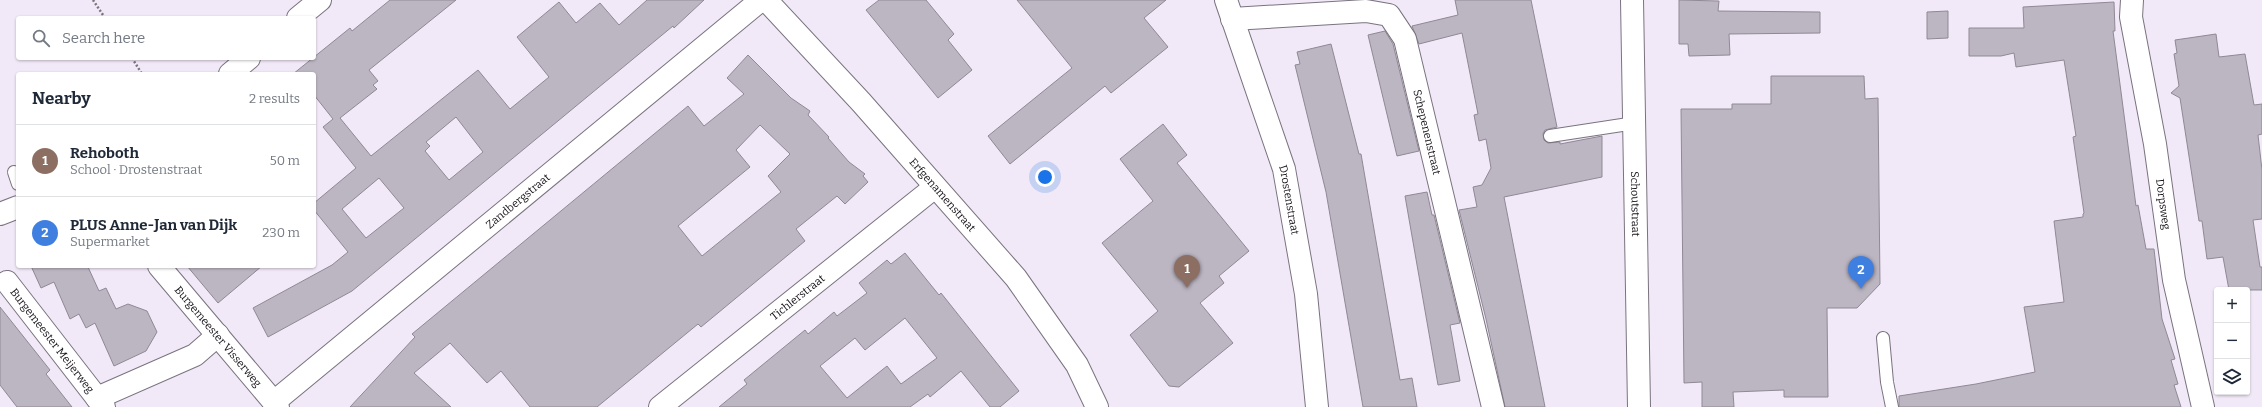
<!DOCTYPE html>
<meta charset="utf-8">
<style>
body{margin:0;font-family:Bitter,serif;background:#f6f6f7;color:#1f2937}
.controls{position:absolute;right:12px;bottom:12px;display:grid;overflow:hidden;border-radius:4px;box-shadow:0 1px 3px #0004}
.controls button{width:36px;height:36px;display:grid;place-items:center;padding:0;border:0;border-bottom:1px solid #e0e1e3;background:#fff;color:#1f2937;font:20px sans-serif}
.you{position:absolute;left:1045px;top:177px;width:14px;height:14px;margin:-10px;border:3px solid #fff;border-radius:50%;background:#1a73e8;box-shadow:0 0 0 6px #1a73e833}
.badge{display:grid;place-items:center;width:26px;height:26px;border-radius:50%;background:#ea580c;color:#fff;font-size:13px;font-weight:700}
.pin{position:absolute;translate:-50% -33px;filter:drop-shadow(0 1px 2px #0008)}
.pin::after{content:'';position:absolute;top:21px;width:14px;height:12px;background:inherit;clip-path:polygon(0 0,100% 0,50% 100%)}
.list{margin:0;padding:0;list-style:none}
h2{display:flex;justify-content:space-between;align-items:center;height:52px;margin:0;padding:0 16px;font-size:17px}
h2 small{font-size:13px;font-weight:400;color:#747a83}
.list li{display:grid;grid-template-columns:26px 1fr auto;gap:12px;align-items:center;box-sizing:border-box;height:72px;padding:0 16px;border-top:1px solid #e0e1e3}
.list b{display:block;font-size:15px;white-space:nowrap}
.list p{margin:0;font-size:13px;white-space:nowrap;color:#747a83}
.list em{font-size:13px;font-style:normal;color:#747a83}
.icon{flex:none;width:22px;height:22px;fill:none;stroke:currentColor;stroke-width:2;stroke-linecap:round;stroke-linejoin:round}
.map{position:relative;flex:none;width:2262px;height:407px;overflow:hidden}
.search{position:absolute;background:#fff;box-shadow:0 1px 3px #0004;left:16px;top:16px;width:300px;height:44px;display:flex;align-items:center;gap:10px;box-sizing:border-box;padding:0 14px;border-radius:4px;color:#747a83;font-size:15px}
.panel{position:absolute;background:#fff;box-shadow:0 1px 3px #0004;left:16px;top:72px;width:300px;height:196px;border-radius:4px}
.map>svg:first-child{display:block}
</style>
<div class="map">
<svg width="2262" height="407" viewBox="0 0 2262 407">
<rect width="100%" height="100%" fill="#f1e9f7"/>
<g fill="#bcb5c2" stroke="#908995" fill-rule="evenodd">
<path d="M390,0H456L369,70L378,81L373,85L377,89L340,118L371,156L478,70L510,109L549,77L517,37L559,2L576,23L600,3L619,25L647,0H704L674,28L673,26L352,291L268,337L253,308L332,265L348,252L314,210V203L356,168L323,127L333,119L314,95V74H293L350,28L352,31ZM456,117L483,152L449,180L425,151L430,146L426,142ZM379,178L404,208L366,238L342,209Z"/>
<polygon points="879,0 926,0 954,34 948,40 972,70 938,98 866,10"/>
<polygon points="1017,0 1166,0 1144,18 1168,47 1111,93 1105,86 1010,164 988,136 1072,68"/>
<polygon points="1455,0 1531,0 1557,127 1545,130 1543,134 1544,140 1548,143 1560,142 1560,144 1602,136 1602,177 1504,197 1545,407 1505,407 1486,319 1459,210 1477,207 1473,187 1482,185 1491,168 1486,139 1479,141 1474,115 1478,114 1462,33 1419,44 1412,26 1458,15"/>
<polygon points="1679,0 1719,1 1718,11 1820,12 1820,33 1729,34 1730,55 1689,56 1688,44 1679,44"/>
<polygon points="2114,2 2115,31 2113,31 2136,206 2138,205 2146,249 2154,249 2162,319 2175,359 2171,360 2178,384 2174,385 2181,407 1899,407 1899,396 1976,384 2035,372 2024,307 2064,302 2054,221 2083,217 2083,214 2084,213 2073,137 2076,136 2064,60 2016,67 2014,53 2001,56 1969,56 1969,28 2024,28 2023,7"/>
<polygon points="1948,11 1948,38 1927,39 1927,12"/>
<polygon points="1385,31 1393,44 1419,151 1397,156 1368,35"/>
<polygon points="2216,34 2219,57 2245,54 2254,105 2262,104 2262,134 2258,135 2262,170 2262,219 2253,220 2260,267 2262,267 2262,290 2229,290 2223,257 2207,259 2202,221 2199,221 2180,98 2171,93 2179,86 2174,54 2177,53 2175,40"/>
<polygon points="1331,44 1359,154 1361,154 1400,380 1412,378 1417,407 1363,407 1326,192 1295,65 1300,64 1297,52"/>
<path d="M748,55L791,98L810,111L808,115L829,137L828,138L849,162L865,174L863,176L868,182L845,204L837,196L796,229L805,241L701,327L698,324L597,407H530L501,371L487,383L450,343L414,373L451,407H350L415,337L412,334L688,106L704,126L744,94L727,78ZM760,125L790,154L768,176L781,192L702,256L678,226L750,167L736,150Z"/>
<polygon points="1771,76 1864,76 1865,99 1878,98 1880,284 1857,308 1827,308 1828,397 1784,397 1784,390 1733,392 1734,407 1702,407 1702,382 1684,383 1681,109 1732,109 1732,104 1771,104"/>
<polygon points="1163,124 1187,155 1177,163 1249,251 1219,276 1224,283 1200,303 1233,343 1179,387 1169,386 1130,335 1158,311 1102,243 1153,201 1120,159"/>
<polygon points="1427,192 1432,215 1434,215 1460,323 1450,325 1460,381 1438,385 1405,196"/>
<path d="M905,253L939,295L941,293L1019,391L1000,407H990L961,371L930,397L928,394L910,407H719L747,384L744,380L805,330L808,334L834,312L837,316L867,293L859,283L887,260L891,264ZM905,318L937,358L901,384L887,366L847,398L820,366L855,338L865,350Z"/>
<polygon points="31,266 90,266 88,267 99,291 106,288 116,309 128,304 147,311 157,332 146,351 114,366 95,323 86,328 79,314 70,319 54,282 41,288"/>
<polygon points="187,266 262,266 218,303"/>
<polygon points="0,307 50,370 46,374 72,407 17,407 0,385"/>
</g>
<g fill="none" stroke-linecap="round" stroke-linejoin="round">
<g stroke="#7a737f" stroke-width="14">
<g id="lane">
<polyline points="1550,136 1635,123"/>
<polyline points="14,172 18,184"/>
<polyline points="1883,338 1887,382 1892,407"/>
</g>
</g>
<g stroke="#7a737f" stroke-width="24">
<g id="street">
<path id="s1" d="M766,0L861,102L1016,278L1077,365L1097,407"/>
<path id="s2" d="M1226,0L1284,169L1306,294L1317,407"/>
<path id="s3" d="M1632,0L1639,407"/>
<path id="s4" d="M2132,0L2131,17L2155,144L2174,280L2203,407"/>
<path id="s5" d="M1232,19L1366,11L1389,15L1405,39L1493,407"/>
<path id="s6" d="M159,266L278,407"/>
<path id="s7" d="M7,282L104,407"/>
<polyline points="97,398 195,355 218,335"/>
<path id="s8" d="M274,402L761,0"/>
<path id="s9" d="M660,407L935,187"/>
</g>
</g>
<g stroke="#7a737f" stroke-width="24">
<g id="secondary">
<polyline points="298,18 320,0"/>
<polyline points="230,74 249,58"/>
<polyline points="0,214 18,207"/>
</g>
</g>
<g stroke="#7a747d" stroke-width="2.5" stroke-dasharray="2 2" stroke-linecap="butt">
<polyline points="93,0 105,18"/>
<polyline points="132,58 142,74"/>
</g>
<use href="#lane" stroke="#fff" stroke-width="12"/>
<use href="#street" stroke="#fff" stroke-width="22"/>
<use href="#secondary" stroke="#fff" stroke-width="22"/>
</g>
<g text-anchor="middle" stroke-width="3.5" stroke-linejoin="round" paint-order="stroke">
<g font-size="11" fill="#171419" stroke="#fcf9fe">
<text dy="4" stroke="none"><textPath href="#s5" startOffset="282">Schepenenstraat</textPath></text>
<text dy="4" stroke="none"><textPath href="#s1" startOffset="263">Erfgenamenstraat</textPath></text>
<text dy="4" stroke="none"><textPath href="#s2" startOffset="210">Drostenstraat</textPath></text>
<text dy="4" stroke="none"><textPath href="#s8" startOffset="316">Zandbergstraat</textPath></text>
<text dy="4" stroke="none"><textPath href="#s3" startOffset="204">Schoutstraat</textPath></text>
<text dy="4" stroke="none"><textPath href="#s4" startOffset="207">Dorpsweg</textPath></text>
<text dy="4" stroke="none"><textPath href="#s9" startOffset="176">Tichlerstraat</textPath></text>
<text dy="4" stroke="none"><textPath href="#s6" startOffset="92">Burgemeester Visserweg</textPath></text>
<text dy="4" stroke="none"><textPath href="#s7" startOffset="74">Burgemeester Meijerweg</textPath></text>
</g>
</g>
</svg>
<div class="controls">
<button>+</button>
<button>−</button>
<button><svg class="icon" aria-label="layers" viewBox="0 0 24 24"><path d="M12 4l9 5-9 5-9-5zM3 14l9 5 9-5"/></svg></button>
</div>
<div class="you"></div>
<div class="pin badge" style="left:1187px;top:288px;background:#8d6e63">1</div>
<div class="pin badge" style="left:1861px;top:289px;background:#3f7fe0">2</div>
<div class="search"><svg class="icon" aria-label="search" viewBox="0 0 24 24"><circle cx="10" cy="10" r="6"/><path d="M15 15l6 6"/></svg>Search here</div>
<section class="panel">
<h2>Nearby<small>2 results</small></h2>
<ul class="list">
<li><span class="badge" style="background:#8d6e63">1</span><div><b>Rehoboth</b><p>School · Drostenstraat</p></div><em>50 m</em></li>
<li><span class="badge" style="background:#3f7fe0">2</span><div><b>PLUS Anne-Jan van Dijk</b><p>Supermarket</p></div><em>230 m</em></li>
</ul>
</section>
</div>
